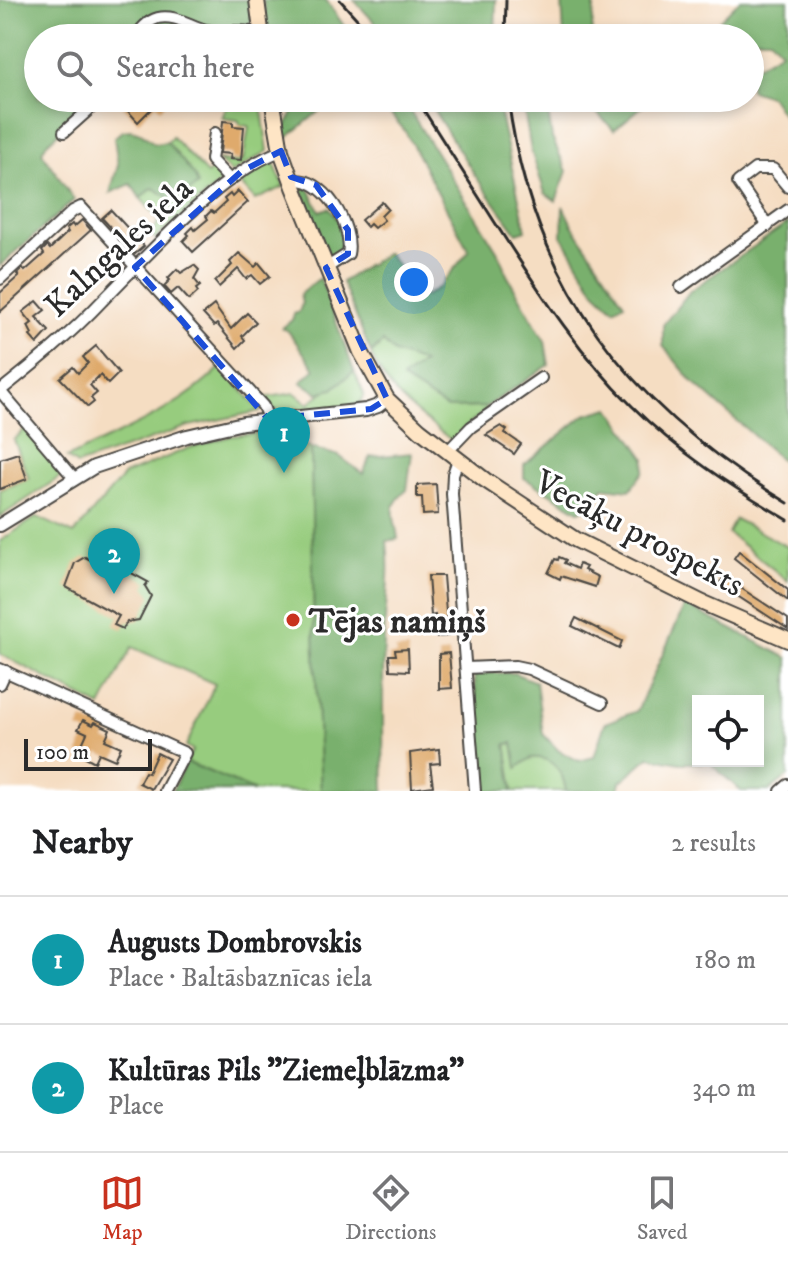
<!DOCTYPE html>
<meta charset="utf-8">
<style>
body{margin:0;font-family:"IM FELL DW Pica",serif;background:#f2f2f2;color:#202124}
.controls{position:absolute;right:24px;bottom:24px;display:grid;overflow:hidden;border-radius:0px;box-shadow:0 4px 12px #0003}
.controls button{width:72px;height:72px;display:grid;place-items:center;padding:0;border:0;border-bottom:2px solid #e0e0e0;background:#fff;color:#202124;font:40px sans-serif}
.scale{position:absolute;left:24px;bottom:20px;width:128px;box-sizing:border-box;padding-left:8px;border:4px solid #2b2b2b;border-top:0;font-size:22px;line-height:28px;white-space:nowrap;color:#2b2b2b;-webkit-text-stroke:6px #fff;paint-order:stroke}
.you{position:absolute;left:414px;top:282px;width:28px;height:28px;margin:-20px;border:6px solid #fff;border-radius:50%;background:#1a73e8;box-shadow:0 0 0 12px #1a73e833}
.badge{display:grid;place-items:center;width:52px;height:52px;border-radius:50%;background:#c8321e;color:#fff;font-size:26px;font-weight:700}
.pin{position:absolute;translate:-50% -66px;filter:drop-shadow(0 2px 4px #0008)}
.pin::after{content:'';position:absolute;top:42px;width:28px;height:24px;background:inherit;clip-path:polygon(0 0,100% 0,50% 100%)}
.list{margin:0;padding:0;list-style:none}
h2{display:flex;justify-content:space-between;align-items:center;height:104px;margin:0;padding:0 32px;font-size:34px}
h2 small{font-size:26px;font-weight:400;color:#757577}
.list li{display:grid;grid-template-columns:52px 1fr auto;gap:24px;align-items:center;box-sizing:border-box;height:128px;padding:0 32px;border-top:2px solid #e0e0e0}
.list b{display:block;font-size:30px;white-space:nowrap}
.list p{margin:0;font-size:26px;white-space:nowrap;color:#757577}
.list em{font-size:26px;font-style:normal;color:#757577}
.icon{flex:none;width:44px;height:44px;fill:none;stroke:currentColor;stroke-width:2;stroke-linecap:round;stroke-linejoin:round}
.map{position:relative;flex:none;width:788px;height:791px;overflow:hidden}
.search{position:absolute;background:#fff;box-shadow:0 4px 12px #0003;left:24px;right:24px;top:24px;height:88px;display:flex;align-items:center;gap:20px;box-sizing:border-box;padding:0 28px;border-radius:44px;color:#757577;font-size:30px}
.sheet{height:360px;background:#fff}
nav{display:flex;justify-content:space-around;align-items:center;box-sizing:border-box;height:112px;border-top:2px solid #e0e0e0;background:#fff;font-size:22px;color:#757577}
nav a{display:grid;justify-items:center;gap:4px}
nav .on{color:#c8321e}
.map>svg:first-child{display:block}
</style>
<div class="map">
<svg width="788" height="791" viewBox="0 0 788 791">
<rect width="100%" height="100%" fill="#fff"/>
<filter id="ink" filterUnits="userSpaceOnUse"><feTurbulence type="fractalNoise" baseFrequency=".0125" numOctaves="2"/><feDisplacementMap in="SourceGraphic" scale="16" xChannelSelector="R" yChannelSelector="G"/><feConvolveMatrix kernelMatrix="1 2 1 2 8 2 1 2 1" color-interpolation-filters="sRGB"/></filter>
<filter id="wash" filterUnits="userSpaceOnUse"><feTurbulence type="fractalNoise" baseFrequency=".006" numOctaves="4" result="noise"/><feDisplacementMap in="SourceGraphic" scale="32" xChannelSelector="R" yChannelSelector="G"/><feGaussianBlur stdDeviation="1.8" result="paint"/><feColorMatrix in="noise" values="0 0 0 0 0 0 0 0 0 0 0 0 0 0 0 0 0 1.4 0 .05"/><feComposite in="paint" operator="in"/></filter>
<g filter="url(#wash)">
<rect width="100%" height="100%" fill="#f5ddc2"/>
<g fill="#97cc7e" stroke="#617c54" stroke-width="2">
<polygon points="230,98 260,98 268,151 231,173 218,160 232,163 243,161 249,126 241,125 238,120 222,118"/>
<polygon points="172,137 207,174 215,168 220,180 218,185 155,239 151,234 160,220 140,198 153,188 172,199 194,175 167,142"/>
<polygon points="273,161 284,187 255,200 238,181"/>
<path d="M383,342L395,353L424,363L403,380L447,408L486,407V410L451,440C417,413 388,395 371,354Z"/>
<path d="M222,366L260,411L189,426L77,465L67,458C120,432 181,409 222,366Z"/>
<path d="M354,371L364,394L363,399L357,405L285,413L275,410L262,398L295,393L309,404C322,389 340,386 354,371Z"/>
<polygon points="26,428 63,475 0,517 0,490 29,479 14,440"/>
<polygon points="260,433 311,448 314,630 321,791 255,791 186,762 193,750 186,746 215,684 132,647 101,707 0,654 0,541 37,517 74,534 124,475 189,448 231,436"/>
<polygon points="735,519 788,547 788,581 728,533"/>
<path d="M513,743L521,763C545,748 563,768 566,791H513L506,744Z"/>
</g>
<g fill="#79b06d" stroke="#526e4c" stroke-width="2" fill-rule="evenodd">
<polygon points="0,0 249,0 253,38 200,38 176,27 163,38 38,38 38,98 97,98 46,144 42,152 74,200 0,266"/>
<polygon points="263,0 326,0 346,29 349,38 268,38"/>
<polygon points="354,0 496,0 495,38 389,38"/>
<polygon points="562,0 595,0 591,38 564,38"/>
<polygon points="740,0 788,0 788,123 770,96 750,90 750,70 781,51 770,38 702,38"/>
<polygon points="319,98 335,98 287,138 281,136 293,112"/>
<polygon points="363,98 402,98 499,254 507,275 545,341 549,365 486,407 447,408 402,379 423,363 394,353 383,342 371,353 342,282 387,253 424,297 439,287 469,251 405,131 381,102 370,109"/>
<polygon points="426,98 496,98 526,230 517,233 476,177"/>
<polygon points="522,98 546,98 552,138 567,171 556,201 545,193 531,151"/>
<polygon points="582,98 646,98 644,105 614,130"/>
<polygon points="131,130 141,133 155,144 167,142 194,175 198,185 179,199 172,199 153,188 140,198 131,184 110,193 118,165 114,138 122,131"/>
<path d="M307,185L320,211L329,208C342,225 349,235 342,256L331,262L302,189Z"/>
<polygon points="563,206 572,225 624,303 614,309 595,291 562,236"/>
<polygon points="788,223 788,466 693,382 663,346 663,325 690,291"/>
<polygon points="320,278 354,371 333,389 318,393 301,382 315,369 288,331 282,328 292,320 294,314 299,312 302,304 300,294"/>
<polygon points="610,408 645,458 644,471 630,490 603,487 592,505 579,511 524,478 524,465 585,415"/>
<path d="M311,448L339,456L363,474L370,457L412,453L407,490C386,507 395,515 398,539L387,541C391,574 385,607 384,641C382,691 383,741 384,791H321L314,630Z"/>
<path d="M685,605L788,658V776L769,791H741L710,763H680L649,757L620,782L618,791H566C563,771 553,756 531,758L517,768L513,743L506,744L513,791H483L474,673H514L536,682L543,734L559,751L579,761L594,757L605,723L637,711ZM698,701H758V761H698Z"/>
<polygon points="186,762 255,791 172,791"/>
</g>
<g id="blocks">
<g fill="#dfaa6c">
<polygon points="116,98 163,98 161,100 165,105 160,109 156,104 138,122"/>
<polygon points="223,121 233,122 233,126 244,127 241,160 230,159 231,154 220,153"/>
<polygon points="238,191 248,202 193,252 183,241 189,235 187,233 193,227 195,230 208,219 206,216 211,211 214,213 226,202 224,199 230,194 232,197"/>
<polygon points="382,202 388,209 381,216 384,220 374,228 370,224 367,227 361,220"/>
<polygon points="111,210 144,246 135,254 102,218"/>
<polygon points="82,220 91,230 0,312 0,293 19,276 17,274 23,268 25,271 44,254 42,251 47,246 50,249 68,232 66,229 72,224 74,227"/>
<polygon points="239,253 255,267 259,263 270,276 260,284 252,275 246,279 238,269 219,287 215,282 232,265 230,262"/>
<polygon points="194,265 199,270 194,279 200,286 196,289 198,292 189,300 178,288 171,294 164,286 170,280 168,278 177,269 181,273"/>
<polygon points="37,301 45,310 36,317 49,331 37,344 30,336 32,334 28,326 32,323 23,312"/>
<polygon points="214,305 231,329 247,313 256,322 242,336 245,340 237,348 217,324 214,326 203,314"/>
<polygon points="96,346 119,373 108,384 100,375 90,385 97,393 91,398 94,402 88,407 60,378 73,367 78,373 88,363 83,357"/>
<polygon points="501,426 507,430 505,433 521,444 514,454 486,435"/>
<polygon points="18,453 27,479 0,489 0,459"/>
<polygon points="436,484 438,514 423,515 422,497 417,497 417,485"/>
<polygon points="739,551 788,590 788,601 734,558"/>
<polygon points="85,557 96,563 101,563 106,559 148,582 145,586 151,596 139,620 127,622 123,629 114,625 119,616 66,587 75,563"/>
<polygon points="559,557 566,560 564,563 577,569 579,564 586,567 584,570 598,577 595,587 561,576 560,579 548,573 555,559 558,560"/>
<polygon points="428,576 443,576 448,636 436,637 435,615 431,616"/>
<polygon points="724,577 788,619 788,629 719,584"/>
<polygon points="576,618 622,641 619,649 572,626"/>
<polygon points="408,649 409,671 390,670 389,655 396,655 395,650"/>
<polygon points="449,653 452,688 439,689 439,654"/>
<polygon points="83,720 93,725 95,722 110,729 105,740 121,747 115,760 99,753 95,762 78,753 87,733 78,729"/>
<polygon points="439,749 440,763 430,764 433,786 412,789 410,753"/>
<polygon points="157,753 169,759 151,789 139,783 145,772 148,773"/>
</g>
</g>
</g>
<g filter="url(#ink)">
<use href="#blocks" fill-opacity="0" stroke="#494642" stroke-width="2"/>
<g fill="none" stroke-linecap="round" stroke-linejoin="round">
<g stroke="#494642" stroke-width="14">
<g id="minor">
<path d="M135,38C141,29 147,21 158,18C175,14 190,26 206,30C224,34 244,28 262,34"/>
<polyline points="64,132 102,98"/>
<polyline points="215,133 211,160 230,180"/>
<path d="M292,181C323,174 354,226 348,254L326,268"/>
<polyline points="768,226 738,182 755,169 773,169 788,187"/>
<polyline points="0,279 73,211 81,207 263,406 268,419"/>
<polyline points="681,287 788,210"/>
<polyline points="448,451 471,427 541,378"/>
<polyline points="458,460 453,474 452,494 475,791"/>
<path d="M74,478L0,391C35,363 71,334 102,301C148,255 221,172 281,151"/>
<polyline points="466,668 515,666 529,669 602,703"/>
<polyline points="0,669 185,753 165,791"/>
<polyline points="0,684 6,671"/>
<polyline points="781,791 788,785"/>
</g>
</g>
<g stroke="#494642" stroke-width="16">
<polyline id="tertiary" points="0,525 94,467 187,436 243,423 366,410 378,406 387,399"/>
</g>
<g stroke="#494642" stroke-width="18">
<g id="secondary">
<polyline points="257,0 262,38"/>
<polyline points="272,98 281,151 294,187 361,352 387,399 420,430 485,480 576,540 703,603 788,640"/>
</g>
</g>
<use href="#minor" stroke="#fff" stroke-width="10"/>
<use href="#tertiary" stroke="#fff" stroke-width="12"/>
<use href="#secondary" stroke="#fee5c5" stroke-width="14"/>
<g stroke="#2b2b2b" stroke-width="3">
<polyline points="340,0 374,38"/>
<polyline points="505,38 506,0"/>
<path d="M416,98C442,139 468,180 494,221C536,286 576,351 632,406C678,452 732,487 788,520"/>
<path d="M508,98C532,285 630,408 788,503"/>
</g>
</g>
</g>
<path fill="none" stroke="#1d4ed8" stroke-width="6" stroke-dasharray="16 10" stroke-linejoin="round" d="M281,151L291,177L316,185L348,230V254L326,268L387,399L371,409L268,419L135,267L242,171Z"/>
<circle fill="#c8321e" stroke="#fff" stroke-width="3" cx="293" cy="620" r="8"/>
<g text-anchor="middle" stroke-width="6" stroke-linejoin="round" paint-order="stroke">
<g font-size="34" fill="#2b2b2b" stroke="#fff">
<text transform="translate(118 246) rotate(-43)" y="12">Kalngales iela</text>
<text transform="translate(640 532) rotate(28)" y="12">Vecāķu prospekts</text>
</g>
<g font-size="34" font-weight="bold" fill="#2b2b2b" stroke="#fff" text-anchor="start">
<text x="309" y="632">Tējas namiņš</text>
</g>
</g>
</svg>
<div class="controls">
<button><svg class="icon" aria-label="locate" viewBox="0 0 24 24"><circle cx="12" cy="12" r="6"/><path d="M12 2v4M12 18v4M2 12h4M18 12h4"/></svg></button>
</div>
<div class="scale">100 m</div>
<div class="you"></div>
<div class="pin badge" style="left:284px;top:473px;background:#0f9aa8">1</div>
<div class="pin badge" style="left:114px;top:594px;background:#0f9aa8">2</div>
<div class="search"><svg class="icon" aria-label="search" viewBox="0 0 24 24"><circle cx="10" cy="10" r="6"/><path d="M15 15l6 6"/></svg>Search here</div>
</div>
<section class="sheet">
<h2>Nearby<small>2 results</small></h2>
<ul class="list">
<li><span class="badge" style="background:#0f9aa8">1</span><div><b>Augusts Dombrovskis</b><p>Place · Baltāsbaznīcas iela</p></div><em>180 m</em></li>
<li><span class="badge" style="background:#0f9aa8">2</span><div><b>Kultūras Pils &quot;Ziemeļblāzma&quot;</b><p>Place</p></div><em>340 m</em></li>
</ul>
</section>
<nav>
<a class="on"><svg class="icon" aria-label="map" viewBox="0 0 24 24"><path d="M3 6l6-2 6 2 6-2v14l-6 2-6-2-6 2zM9 4v14M15 6v14"/></svg>Map</a>
<a><svg class="icon" aria-label="directions" viewBox="0 0 24 24"><path d="M12 3l9 9-9 9-9-9zM9 14v-3h6M13 9l2 2-2 2"/></svg>Directions</a>
<a><svg class="icon" aria-label="saved" viewBox="0 0 24 24"><path d="M7 4h10v16l-5-4-5 4z"/></svg>Saved</a>
</nav>
